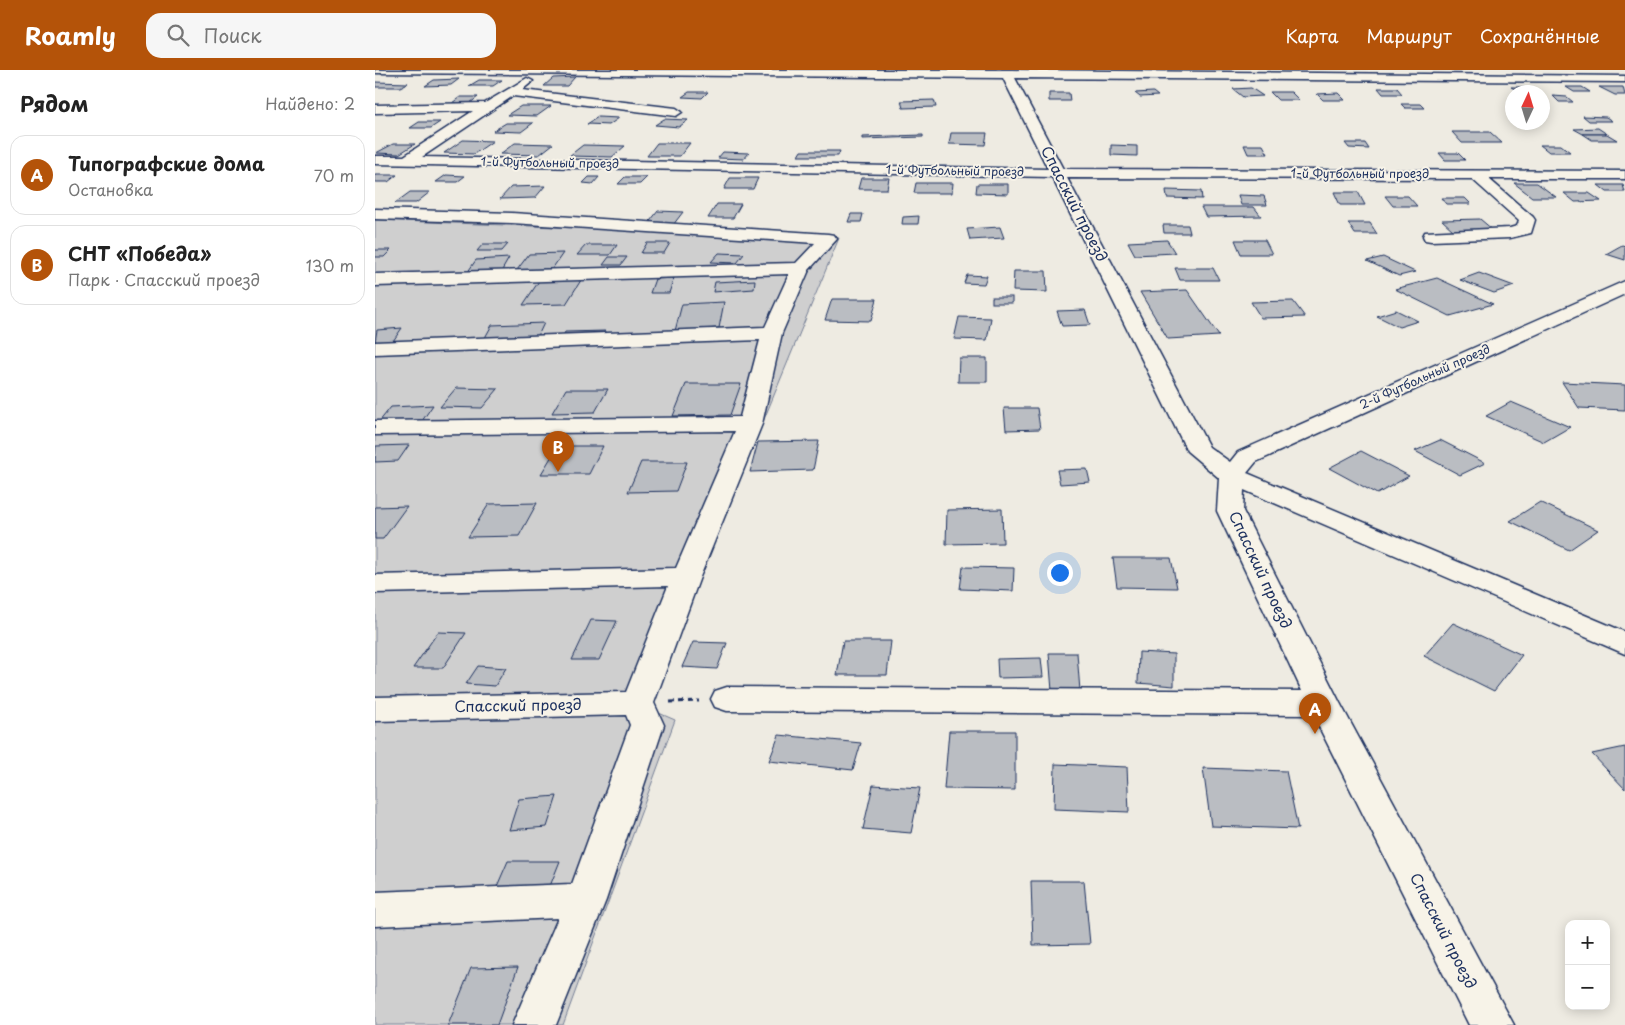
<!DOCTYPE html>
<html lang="ru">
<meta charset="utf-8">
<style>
body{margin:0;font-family:"Playpen Sans",sans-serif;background:#f6f6f6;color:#222}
.controls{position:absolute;right:15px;bottom:15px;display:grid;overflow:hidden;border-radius:10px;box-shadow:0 2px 12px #0003}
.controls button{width:45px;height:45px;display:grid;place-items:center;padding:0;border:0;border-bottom:1px solid #e0e0e0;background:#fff;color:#222;font:25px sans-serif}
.compass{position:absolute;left:1130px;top:15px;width:45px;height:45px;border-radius:50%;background:#fff;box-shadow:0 2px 12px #0003;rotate:4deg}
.you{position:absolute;left:684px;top:502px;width:18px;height:18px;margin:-12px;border:4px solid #fff;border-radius:50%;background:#1a73e8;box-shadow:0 0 0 8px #1a73e833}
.badge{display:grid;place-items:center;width:32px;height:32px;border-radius:50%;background:#b45309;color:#fff;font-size:16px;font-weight:700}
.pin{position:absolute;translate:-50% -41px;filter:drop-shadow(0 1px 2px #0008)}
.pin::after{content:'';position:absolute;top:26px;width:18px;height:15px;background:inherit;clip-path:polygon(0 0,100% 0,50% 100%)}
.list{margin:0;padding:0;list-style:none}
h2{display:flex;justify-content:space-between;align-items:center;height:65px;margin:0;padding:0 20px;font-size:21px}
h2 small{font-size:16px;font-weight:400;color:#767676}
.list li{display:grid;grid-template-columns:32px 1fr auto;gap:15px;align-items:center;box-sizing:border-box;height:80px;margin:0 10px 10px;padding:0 10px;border:1px solid #e0e0e0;border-radius:15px}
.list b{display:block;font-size:19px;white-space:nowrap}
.list p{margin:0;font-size:16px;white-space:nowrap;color:#767676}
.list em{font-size:16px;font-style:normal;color:#767676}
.icon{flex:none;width:28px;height:28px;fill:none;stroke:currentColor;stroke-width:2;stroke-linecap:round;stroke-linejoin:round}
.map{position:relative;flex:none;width:1250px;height:955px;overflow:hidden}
header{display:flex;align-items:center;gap:30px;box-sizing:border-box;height:70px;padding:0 25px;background:#b45309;color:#fff}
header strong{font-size:24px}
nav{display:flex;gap:28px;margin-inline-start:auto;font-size:18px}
.search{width:350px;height:45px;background:#f6f6f6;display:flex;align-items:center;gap:12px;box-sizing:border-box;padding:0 18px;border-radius:15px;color:#767676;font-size:19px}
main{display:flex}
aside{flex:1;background:#fff}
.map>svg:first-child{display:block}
</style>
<header>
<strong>Roamly</strong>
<div class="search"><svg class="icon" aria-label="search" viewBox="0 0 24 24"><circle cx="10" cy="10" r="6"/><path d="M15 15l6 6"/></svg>Поиск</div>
<nav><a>Карта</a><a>Маршрут</a><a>Сохранённые</a></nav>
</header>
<main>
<aside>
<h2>Рядом<small>Найдено: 2</small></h2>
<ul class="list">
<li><span class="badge">A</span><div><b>Типографские дома</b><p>Остановка</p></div><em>70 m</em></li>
<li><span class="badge">B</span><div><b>СНТ «Победа»</b><p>Парк · Спасский проезд</p></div><em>130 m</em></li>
</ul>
</aside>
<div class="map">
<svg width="1250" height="955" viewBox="0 0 1250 955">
<rect width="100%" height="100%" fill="#eeebe2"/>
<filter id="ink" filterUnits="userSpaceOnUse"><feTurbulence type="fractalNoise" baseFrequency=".02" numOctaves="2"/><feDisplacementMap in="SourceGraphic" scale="10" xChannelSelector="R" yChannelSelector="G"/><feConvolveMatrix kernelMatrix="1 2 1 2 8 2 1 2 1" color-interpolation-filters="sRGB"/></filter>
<g filter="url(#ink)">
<polygon fill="#cfcfcf" stroke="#757f96" points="0,150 464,168 270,637 300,650 188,955 0,955"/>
<g fill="#babdc2" stroke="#1b2f5e">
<polygon points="200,7 192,16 169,16 178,8"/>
<polygon points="84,9 76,15 50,16 59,10"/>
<polygon points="104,10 127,10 118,16 94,16"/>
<polygon points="0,12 33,13 25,17 0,17"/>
<polygon points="1136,17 1147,17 1156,22 1145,22"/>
<polygon points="1191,17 1207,17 1215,22 1199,22"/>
<polygon points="1224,17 1248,17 1250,25 1240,25"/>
<polygon points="876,18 888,26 868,27 858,19"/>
<polygon points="1003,18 1022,18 1027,24 1008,24"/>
<polygon points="314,22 333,22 327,28 307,27"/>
<polygon points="778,22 783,26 765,27 760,23"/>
<polygon points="895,22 916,22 924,30 903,30"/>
<polygon points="674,23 694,23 695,31 674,31"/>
<polygon points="963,23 970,30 948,30 942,24"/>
<polygon points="1178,26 1192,27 1198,32 1184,32"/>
<polygon points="85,27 103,27 95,33 77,33"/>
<polygon points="559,30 561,37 528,38 526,31"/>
<polygon points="1026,34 1045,34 1049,38 1030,38"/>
<polygon points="146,36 176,36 162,46 132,45"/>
<polygon points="1208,46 1231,47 1237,51 1214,51"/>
<polygon points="223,47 244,48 234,55 212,54"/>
<polygon points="289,49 313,50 304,57 280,55"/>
<polygon points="44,52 65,52 56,58 35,58"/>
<polygon points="131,53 158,53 146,62 118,61"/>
<polygon points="1223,58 1232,64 1208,64 1199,59"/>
<polygon points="1077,62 1115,62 1127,73 1087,73"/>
<polygon points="576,63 612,63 610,75 574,74"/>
<polygon points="1208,64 1232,64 1242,70 1217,70"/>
<polygon points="548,65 548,67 487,69 487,67"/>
<polygon points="88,70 118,71 99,84 69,83"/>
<polygon points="140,73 178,74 164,85 125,84"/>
<polygon points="282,73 315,73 305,86 272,86"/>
<polygon points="970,73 990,73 994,79 974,78"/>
<polygon points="18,74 40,74 24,84 1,83"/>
<polygon points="208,75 250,76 237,87 194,86"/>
<polygon points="736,75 762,76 762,86 736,85"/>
<polygon points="869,75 888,75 893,84 873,84"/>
<polygon points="1165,75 1186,75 1195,82 1174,82"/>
<polygon points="426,81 465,81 463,86 423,86"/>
<polygon points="348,82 374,83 369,89 343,88"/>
<polygon points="1064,83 1083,83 1090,90 1070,90"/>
<polygon points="0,105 22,105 13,112 0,112"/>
<polygon points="71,105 90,106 82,112 61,112"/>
<polygon points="214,107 224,107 218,114 208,113"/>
<polygon points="250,107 272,107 265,114 243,114"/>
<polygon points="355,108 383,108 378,119 349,119"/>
<polygon points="486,108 514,108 512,119 483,119"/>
<polygon points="541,113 578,113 577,123 539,123"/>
<polygon points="1139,113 1162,113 1181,127 1157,127"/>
<polygon points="602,114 633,114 633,124 601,123"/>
<polygon points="1223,115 1248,115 1250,122 1232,122"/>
<polygon points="170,116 160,128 125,129 136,117"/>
<polygon points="791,120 826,121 827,129 792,128"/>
<polygon points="35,122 55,122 41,133 20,133"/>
<polygon points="959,122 983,122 990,135 965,135"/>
<polygon points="1189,123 1214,123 1226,131 1200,132"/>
<polygon points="863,125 889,126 892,135 866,135"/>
<polygon points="1010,126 1033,126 1042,136 1018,136"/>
<polygon points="1066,128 1090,128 1096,134 1071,134"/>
<polygon points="342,134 366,134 358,148 333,148"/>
<polygon points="826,137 879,137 886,146 831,147"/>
<polygon points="283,141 308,142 298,155 272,155"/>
<polygon points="476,144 488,144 486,152 473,152"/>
<polygon points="544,146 543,154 527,154 528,147"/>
<polygon points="1105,149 1118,160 1079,161 1067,150"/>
<polygon points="973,153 995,153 1002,164 980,164"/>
<polygon points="788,155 813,155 815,163 789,163"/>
<polygon points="625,157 629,168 595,170 592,159"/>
<polygon points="792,170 800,183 760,185 753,172"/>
<polygon points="860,170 890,170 897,184 866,184"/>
<polygon points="272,173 295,173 289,183 266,183"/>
<polygon points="108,174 133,174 127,181 102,181"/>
<polygon points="211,175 242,175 235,185 202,185"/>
<polygon points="1247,175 1250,176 1250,190 1231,184"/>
<polygon points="0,180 16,180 9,187 0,187"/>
<polygon points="188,183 177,199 142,200 154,184"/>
<polygon points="344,183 369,184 362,193 336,192"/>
<polygon points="234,187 252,187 246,195 228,195"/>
<polygon points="1008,187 1040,202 1024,206 992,191"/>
<polygon points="134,188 126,202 92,203 101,190"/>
<polygon points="800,198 838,198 844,210 805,210"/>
<polygon points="639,201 671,201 672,222 638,221"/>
<polygon points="1104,203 1139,216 1119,223 1085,210"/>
<polygon points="592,205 612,206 609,214 589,213"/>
<polygon points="208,207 191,234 148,235 166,208"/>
<polygon points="299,208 294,223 275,223 280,209"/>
<polygon points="1062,208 1118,234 1075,246 1020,219"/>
<polygon points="380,210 379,219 338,222 340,212"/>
<polygon points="812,220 844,266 793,269 765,222"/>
<rect x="617" y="227" width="20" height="6"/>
<polygon points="457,229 502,229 496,251 450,250"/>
<polygon points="918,231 930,247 886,248 876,232"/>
<polygon points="349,232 344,258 300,261 307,234"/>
<polygon points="710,240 715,255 687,256 682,241"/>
<polygon points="1021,240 1043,251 1024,257 1002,246"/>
<polygon points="584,247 616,248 612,270 579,269"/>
<polygon points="169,253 161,270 107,273 117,255"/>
<polygon points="27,258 18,271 0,272 2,260"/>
<polygon points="230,261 228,268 186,270 190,262"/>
<polygon points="584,288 612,288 612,312 583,312"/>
<polygon points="1187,312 1250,315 1250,340 1204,338"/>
<polygon points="311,314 366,314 355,345 298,346"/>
<polygon points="81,318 123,319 107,338 65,337"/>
<polygon points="191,319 233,319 220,342 177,343"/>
<polygon points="1136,332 1195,357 1169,372 1111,346"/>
<polygon points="58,335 47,351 4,352 16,337"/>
<polygon points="629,338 662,338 665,359 631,360"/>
<polygon points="1065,370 1110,393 1085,405 1040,381"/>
<polygon points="444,371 438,400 375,402 383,372"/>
<polygon points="34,375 23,391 0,392 1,376"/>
<polygon points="183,376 228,376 214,404 166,404"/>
<polygon points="986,381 1034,406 1002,424 954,398"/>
<polygon points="266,392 312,392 301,421 253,422"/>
<polygon points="712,399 715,412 685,414 682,400"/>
<polygon points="1165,432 1223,460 1194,480 1135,451"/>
<polygon points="162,433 144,466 93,467 114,434"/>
<polygon points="32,436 8,469 0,469 0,437"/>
<polygon points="627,439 628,473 571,474 572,440"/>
<polygon points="738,488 796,488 802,518 742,517"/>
<polygon points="588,497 639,498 638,521 585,519"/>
<polygon points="216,550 242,551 224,590 197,590"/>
<polygon points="1078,553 1147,585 1119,621 1049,586"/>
<polygon points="63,562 91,563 68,598 38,598"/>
<polygon points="468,571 516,571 512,605 462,605"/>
<polygon points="318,572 352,573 342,599 307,597"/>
<polygon points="764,582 799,584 799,616 763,613"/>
<polygon points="674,583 702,583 705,621 677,621"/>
<polygon points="666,588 668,607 623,608 622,589"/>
<polygon points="103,596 131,598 120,616 91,614"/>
<polygon points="574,661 640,661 640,720 569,719"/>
<polygon points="404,665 486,673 478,700 394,691"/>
<polygon points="1250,677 1250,719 1217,684"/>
<polygon points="680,694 752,697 754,742 679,739"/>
<polygon points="828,698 911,701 923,759 836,756"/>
<polygon points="498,715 545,718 536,763 488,759"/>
<polygon points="182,726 172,757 134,760 144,729"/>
<polygon points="133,791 185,791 173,821 120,821"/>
<polygon points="656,811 709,811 715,874 658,875"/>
<polygon points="143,897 122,955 73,955 96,898"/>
</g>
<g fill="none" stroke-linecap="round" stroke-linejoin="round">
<g stroke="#1b2f5e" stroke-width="3">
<g id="minor">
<polygon points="0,0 636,0 1250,6 1250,12 640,8 688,99 1250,101 1250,109 1114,109 1158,147 1160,150 1156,163 1135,168 1056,171 1050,170 1048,166 1050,162 1135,158 1142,156 1144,151 1097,109 692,108 834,377 855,392 863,382 1250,211 1250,224 881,392 872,403 1250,562 1250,584 869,420 868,441 965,633 1139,955 1094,955 938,645 352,641 340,637 336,629 340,621 352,617 927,621 842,441 844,408 812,381 677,107 0,94 0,86 29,86 98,41 0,43 0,35 110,33 152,8 158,11 147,20 301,38 307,42 301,46 138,26 47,87 673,99 628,8 0,3"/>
<polygon points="0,139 137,143 453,164 459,165 462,169 434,200 407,263 387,354 325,507 279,633 289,655 231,830 181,955 137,955 183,848 0,856 0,822 197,814 255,655 251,645 0,651 0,627 251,622 293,516 0,523 0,505 301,498 360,361 0,365 0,351 365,347 385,270 0,284 0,272 390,257 414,204 0,216 0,204 421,193 440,173 137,153 0,149"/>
</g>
</g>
<polyline stroke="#1b2f5e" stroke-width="3" stroke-dasharray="5 4" stroke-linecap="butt" points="295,632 324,631"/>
<use href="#minor" fill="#f7f3e8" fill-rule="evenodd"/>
</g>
</g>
<g text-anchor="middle" stroke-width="4" stroke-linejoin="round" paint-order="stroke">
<g font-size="12" fill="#1b2f5e" stroke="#f7f3e8">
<text transform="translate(175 93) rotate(1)" y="4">1-й Футбольный проезд</text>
<text transform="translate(580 101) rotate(1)" y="4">1-й Футбольный проезд</text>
<text x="985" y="108">1-й Футбольный проезд</text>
<text transform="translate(1050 307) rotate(-24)" y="4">2-й Футбольный проезд</text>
</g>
<g font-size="15" fill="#1b2f5e" stroke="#f7f3e8">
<text transform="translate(699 134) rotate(63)" y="5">Спасский проезд</text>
<text transform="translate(885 500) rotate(65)" y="5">Спасский проезд</text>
<text transform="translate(143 636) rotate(-1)" y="5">Спасский проезд</text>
<text transform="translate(1068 861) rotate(63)" y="5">Спасский проезд</text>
</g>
</g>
</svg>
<div class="controls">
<button>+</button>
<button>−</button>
</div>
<svg class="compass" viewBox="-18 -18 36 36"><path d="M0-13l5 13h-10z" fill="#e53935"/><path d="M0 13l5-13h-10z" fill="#767676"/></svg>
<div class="you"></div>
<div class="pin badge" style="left:940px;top:664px">A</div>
<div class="pin badge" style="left:183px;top:402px">B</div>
</div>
</main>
